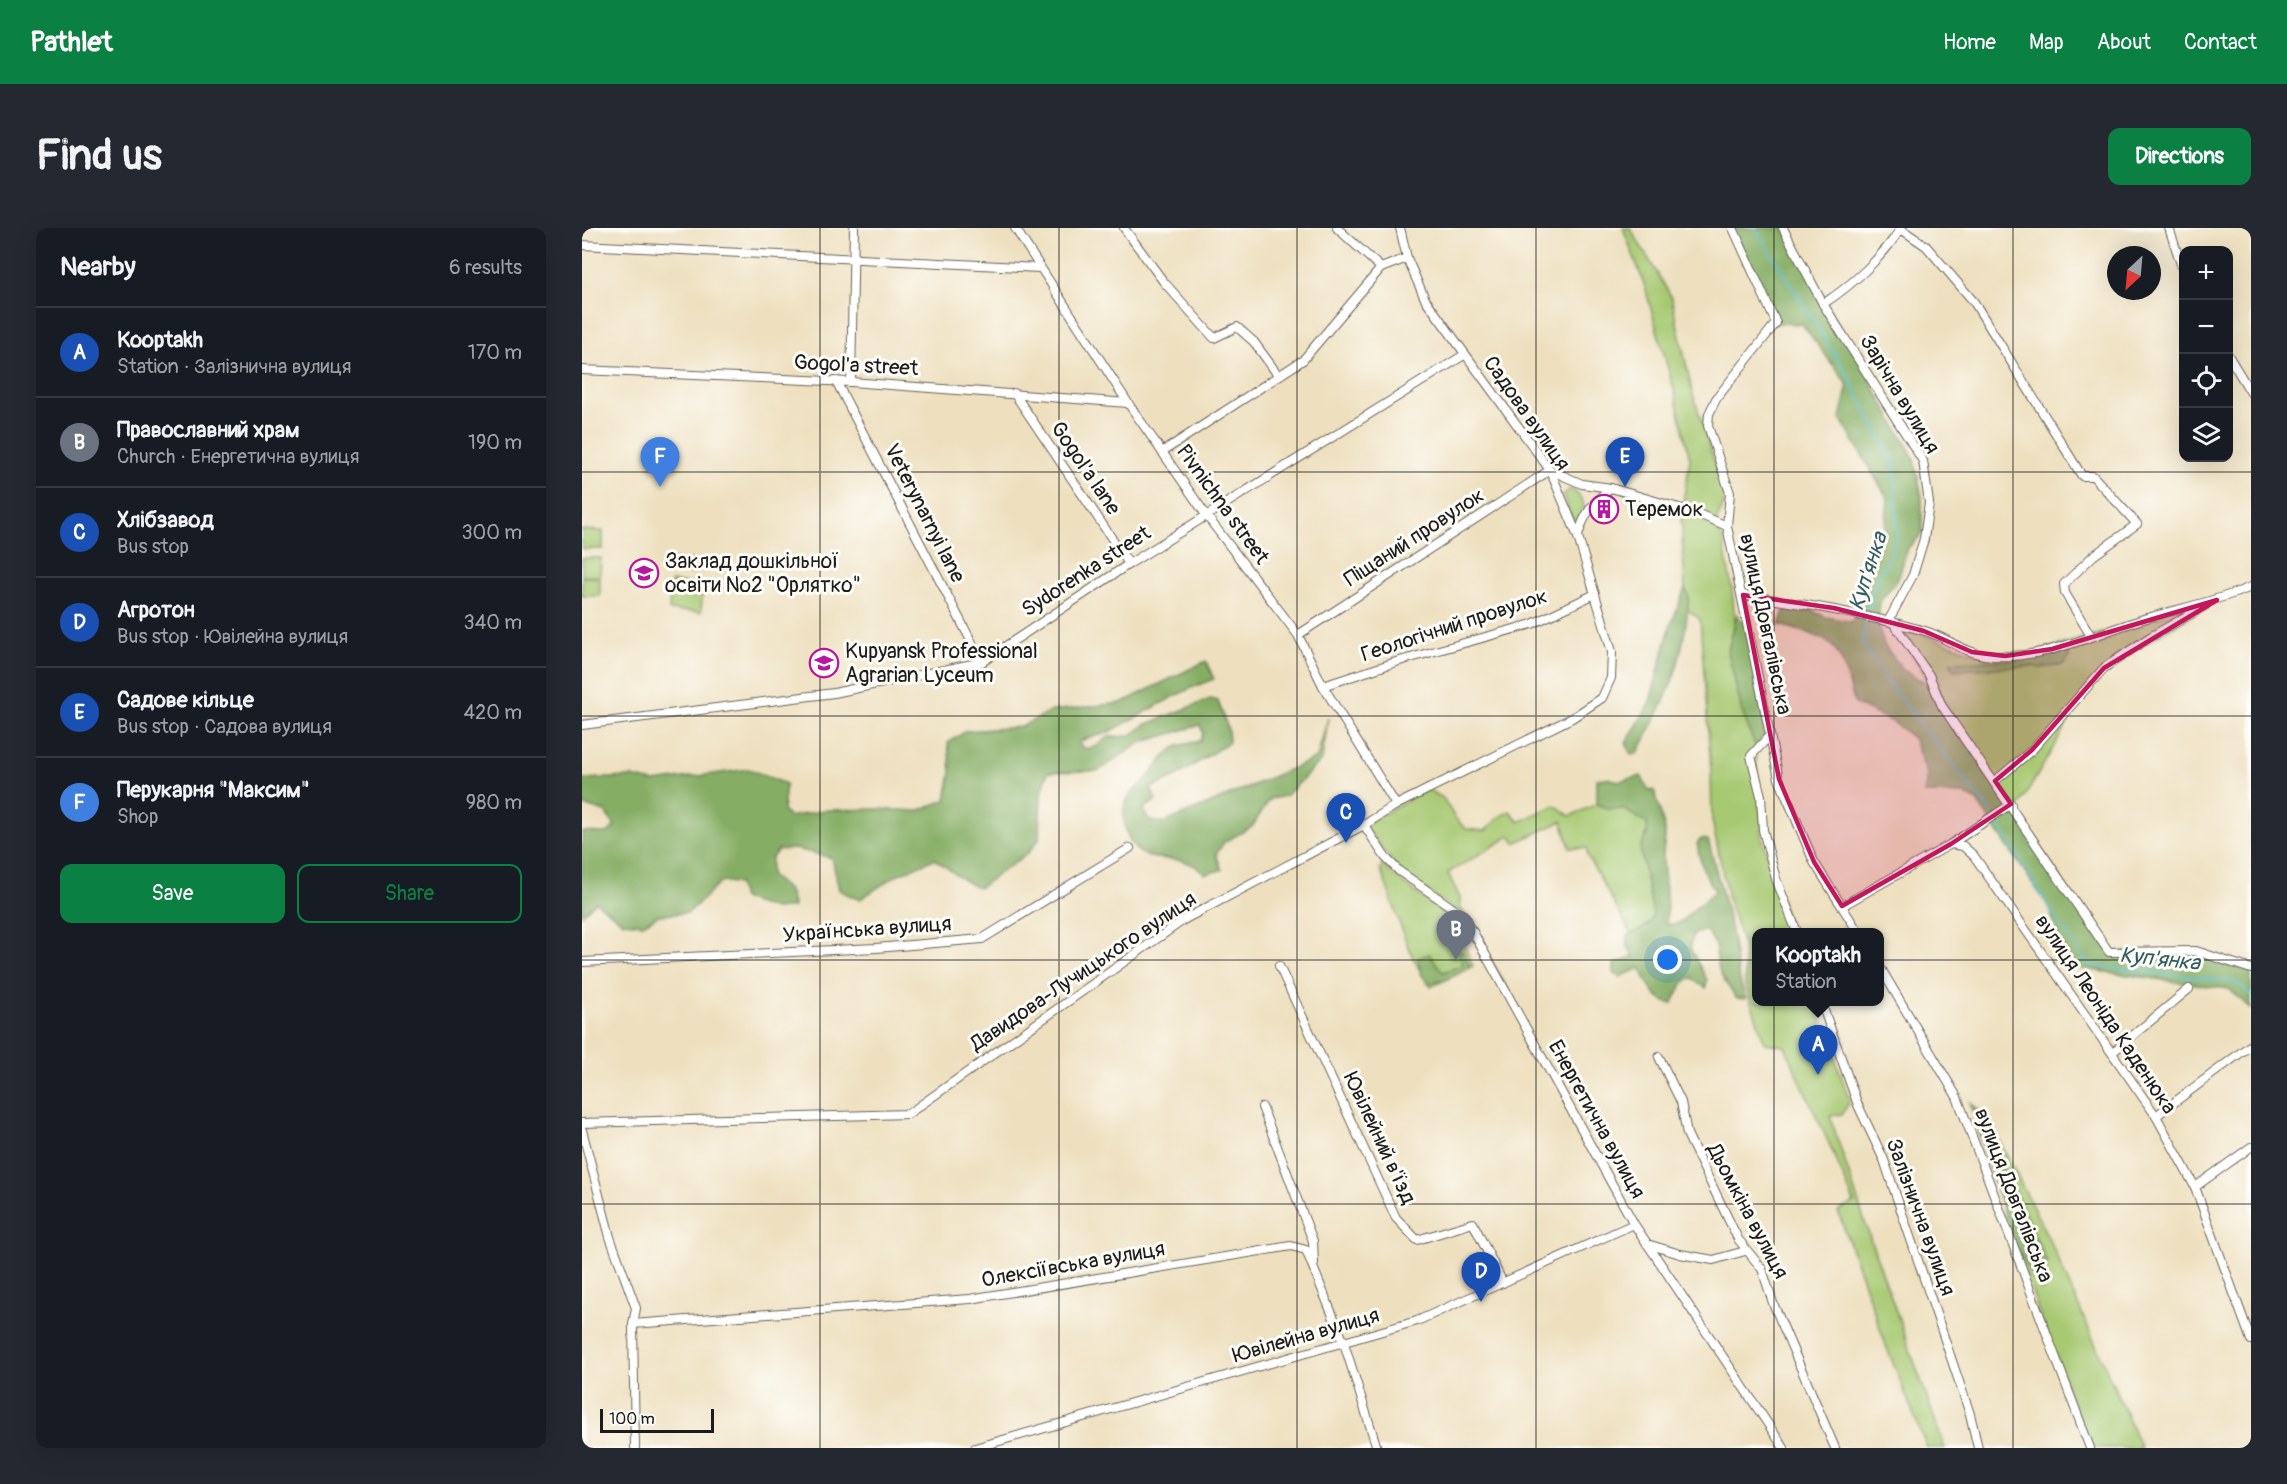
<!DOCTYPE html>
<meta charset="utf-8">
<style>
body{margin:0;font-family:Pangolin,sans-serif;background:#242831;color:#f1f3f6}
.controls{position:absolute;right:18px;top:18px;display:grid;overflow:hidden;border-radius:12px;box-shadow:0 6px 24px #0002}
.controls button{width:54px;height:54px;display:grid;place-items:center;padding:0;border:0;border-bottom:2px solid #363941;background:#171b24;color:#f1f3f6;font:30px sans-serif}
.compass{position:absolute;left:1525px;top:18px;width:54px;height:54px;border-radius:50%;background:#171b24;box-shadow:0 6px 24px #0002;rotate:206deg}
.scale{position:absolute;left:18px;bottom:15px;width:114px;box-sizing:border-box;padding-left:6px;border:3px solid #1c1c1c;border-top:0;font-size:16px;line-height:21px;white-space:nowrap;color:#1c1c1c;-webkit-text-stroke:4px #fdfcf7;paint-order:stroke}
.you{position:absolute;left:1086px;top:732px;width:21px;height:21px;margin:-15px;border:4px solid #fff;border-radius:50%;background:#1a73e8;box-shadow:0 0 0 9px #1a73e833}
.badge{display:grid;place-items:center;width:39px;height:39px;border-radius:50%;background:#0b8043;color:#fff;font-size:20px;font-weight:700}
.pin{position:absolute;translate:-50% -50px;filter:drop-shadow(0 2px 3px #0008)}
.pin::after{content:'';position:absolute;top:32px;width:21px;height:18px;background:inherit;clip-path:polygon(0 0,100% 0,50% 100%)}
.popup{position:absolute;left:1170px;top:700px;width:132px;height:78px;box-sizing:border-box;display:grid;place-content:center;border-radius:12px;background:#171b24;filter:drop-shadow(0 2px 4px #0005);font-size:20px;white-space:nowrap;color:#9ea1a6}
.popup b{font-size:22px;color:#f1f3f6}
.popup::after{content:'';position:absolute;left:50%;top:100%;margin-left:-12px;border:12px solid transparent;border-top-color:#171b24}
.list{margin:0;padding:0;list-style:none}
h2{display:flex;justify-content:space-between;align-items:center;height:78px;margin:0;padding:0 24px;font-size:26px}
h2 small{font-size:20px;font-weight:400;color:#9ea1a6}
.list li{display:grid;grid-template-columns:39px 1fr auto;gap:18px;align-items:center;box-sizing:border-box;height:90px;padding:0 24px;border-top:2px solid #363941}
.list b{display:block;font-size:22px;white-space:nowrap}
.list p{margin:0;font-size:20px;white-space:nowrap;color:#9ea1a6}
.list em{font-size:20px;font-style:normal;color:#9ea1a6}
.actions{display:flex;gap:12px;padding:18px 24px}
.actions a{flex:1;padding:14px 0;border:2px solid #0b8043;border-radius:12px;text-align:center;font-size:21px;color:#0b8043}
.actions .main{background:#0b8043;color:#fff}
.icon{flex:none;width:33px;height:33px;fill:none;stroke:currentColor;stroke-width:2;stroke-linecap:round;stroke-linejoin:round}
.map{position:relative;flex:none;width:1669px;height:1220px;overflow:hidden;border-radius:12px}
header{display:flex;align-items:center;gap:36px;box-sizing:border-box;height:84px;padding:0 30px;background:#0b8043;color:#fff}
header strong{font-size:28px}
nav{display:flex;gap:33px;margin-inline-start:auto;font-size:21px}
.intro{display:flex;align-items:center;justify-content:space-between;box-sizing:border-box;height:144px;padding:0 36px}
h1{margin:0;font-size:42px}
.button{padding:15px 27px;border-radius:12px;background:#0b8043;color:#fff;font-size:21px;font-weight:700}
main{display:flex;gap:36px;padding:0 36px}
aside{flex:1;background:#171b24;border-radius:12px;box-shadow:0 6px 24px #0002}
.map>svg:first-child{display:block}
</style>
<header>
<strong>Pathlet</strong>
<nav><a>Home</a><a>Map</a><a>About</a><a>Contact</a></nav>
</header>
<div class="intro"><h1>Find us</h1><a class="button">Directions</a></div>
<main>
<aside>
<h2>Nearby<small>6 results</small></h2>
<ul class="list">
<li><span class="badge" style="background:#1a4fb4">A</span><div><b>Kooptakh</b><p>Station · Залізнична вулиця</p></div><em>170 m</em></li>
<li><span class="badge" style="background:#6b7280">B</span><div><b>Православний храм</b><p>Church · Енергетична вулиця</p></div><em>190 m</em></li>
<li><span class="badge" style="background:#1a4fb4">C</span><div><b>Хлібзавод</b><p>Bus stop</p></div><em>300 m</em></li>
<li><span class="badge" style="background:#1a4fb4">D</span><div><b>Агротон</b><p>Bus stop · Ювілейна вулиця</p></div><em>340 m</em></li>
<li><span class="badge" style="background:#1a4fb4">E</span><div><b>Садове кільце</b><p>Bus stop · Садова вулиця</p></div><em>420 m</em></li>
<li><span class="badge" style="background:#3f7fe0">F</span><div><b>Перукарня &quot;Максим&quot;</b><p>Shop</p></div><em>980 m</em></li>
</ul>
<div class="actions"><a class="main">Save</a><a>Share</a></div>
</aside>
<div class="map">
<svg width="1669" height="1220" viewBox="0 0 1669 1220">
<rect width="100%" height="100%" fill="#fdfcf7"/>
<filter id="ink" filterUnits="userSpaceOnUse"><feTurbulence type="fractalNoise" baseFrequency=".0167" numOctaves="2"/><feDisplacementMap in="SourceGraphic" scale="12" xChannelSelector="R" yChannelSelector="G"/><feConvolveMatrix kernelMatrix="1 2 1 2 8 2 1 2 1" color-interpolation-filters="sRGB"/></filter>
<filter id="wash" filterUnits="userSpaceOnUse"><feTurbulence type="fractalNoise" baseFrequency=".008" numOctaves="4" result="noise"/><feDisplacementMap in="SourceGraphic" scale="24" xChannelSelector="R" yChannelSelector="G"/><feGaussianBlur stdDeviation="1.35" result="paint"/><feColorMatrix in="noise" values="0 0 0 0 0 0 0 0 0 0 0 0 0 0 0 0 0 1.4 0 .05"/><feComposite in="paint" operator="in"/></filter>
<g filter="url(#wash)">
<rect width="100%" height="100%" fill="#eee0bf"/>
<g fill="#a7c972" stroke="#627247" stroke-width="1.5">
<path d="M1041,0H1048L1089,68L1110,163L1141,261L1142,276L1133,296L1141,311L1150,361L1153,394L1146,424L1173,517L1181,613L1209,704H1174V774H1233L1268,873L1260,886L1248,888L1290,1016L1363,1220H1345L1305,1120L1256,983L1272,975C1252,922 1225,871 1203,818L1183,815L1163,757L1162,719L1146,671L1130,592L1129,543L1118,391L1104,381L1099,286L1108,231L1092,162L1062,56Z"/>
<path d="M988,261C1002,268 1009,284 992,295L981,267Z"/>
<polygon points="0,302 21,303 21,321 0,321"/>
<polygon points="0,330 19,330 18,348 0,348"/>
<rect x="90" y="332" width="21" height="13"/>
<polygon points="0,349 18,350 18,368 0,368"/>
<polygon points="89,354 121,356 119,384 87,382"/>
<polygon points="1635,372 1525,438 1508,456 1434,584 1309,395 1390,424 1450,425"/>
<path d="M845,561L861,570L873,590L884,601L903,603L917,589L928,583L937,594L973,577L988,588L1015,576C1025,581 1029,579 1040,580C1050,580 1059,590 1067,596L1060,620L1071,686C1069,698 1062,702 1050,705L1047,702L1005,627V620H988L980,593L933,615L928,608L866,645L878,670V679L939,783L872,682L818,644L782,597Z"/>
<path d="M800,638L861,686L876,701L891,738L849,759C822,725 815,680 798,641Z"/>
<polygon points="1388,874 1406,890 1468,1013 1559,1220 1508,1220 1456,1082"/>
</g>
<g fill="#85ad64" stroke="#506440" stroke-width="1.5">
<path d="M1151,0H1202L1332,230L1340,269V306L1325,321L1317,349L1298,374L1296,396L1302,417L1321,442L1351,459L1527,724L1601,723L1669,742V781L1647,761L1495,740L1476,710L1468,681L1395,573L1382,566L1342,565L1346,548L1331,510L1311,494L1273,476C1255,417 1261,413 1197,397L1202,383L1219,378L1244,389L1270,394L1302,310L1306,271L1258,190L1266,157L1220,96L1194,95Z"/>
<path d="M1103,360L1107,369C1101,438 1088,466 1055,526H1049L1044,515L1067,477L1088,399Z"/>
<polygon points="1155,386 1164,399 1186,505 1173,517 1160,484 1146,424"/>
<polygon points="1484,422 1488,428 1482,437 1457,440 1451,438 1372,442 1368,434 1433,432"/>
<path d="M624,433L632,451C595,464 563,486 527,504C517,509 506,507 497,515L503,521L515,518L526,509L547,508L563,497L628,471L636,473L646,501L647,514L592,550L569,560L574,573L562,580L565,590L572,594H584L735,530L746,490L740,532L704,568L688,571L670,599L642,614L634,626L640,642L623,646C593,614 554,653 542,594C539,580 546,566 557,558C570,547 578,530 592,520C598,516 611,515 618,513L621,505L618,497L558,515L516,543L466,544L459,567L457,611L446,625L397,660C380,654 368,640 352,631L315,647L277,672L257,662L250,630L214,621L196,622L189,631V647L207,663L212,679L193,681L160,671L156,656L140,653L106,685L77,687L61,696L41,694L14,674L0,686V604L25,605L33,598L23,584L0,577V551L50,549L72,554L167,541L204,556L201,583L207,589L244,582L298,581L335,583L364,572L369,544L366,515L384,503L438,499L470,483L539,475Z"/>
<path d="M1059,548L1066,561L1072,563C1074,566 1082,598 1083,603C1084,612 1080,622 1081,631C1082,653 1087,676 1084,697L1097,695L1133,663C1122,648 1117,634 1115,615L1119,611L1126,612C1134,642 1143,672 1149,703C1154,729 1154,745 1164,771L1154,770C1149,761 1141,753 1138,744C1132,728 1138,717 1123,702L1111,707L1108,720L1125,752L1124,760L1109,750L1101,755L1090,776C1072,773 1066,755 1058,740L1038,749L1032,745V736L1051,729L1045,716L1046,707C1058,701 1068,701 1071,686L1058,620L1065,607V595L1041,581H1025L1015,576V551L1024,550L1038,553Z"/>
<polygon points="881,723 888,740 862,753 846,755 839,746 836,730 847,726 861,744 881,737 877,725"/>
<path d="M1388,874L1399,891L1465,1034L1460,1062C1426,1017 1405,929 1388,874Z"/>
</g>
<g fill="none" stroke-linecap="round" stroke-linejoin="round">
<g stroke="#4fbcc9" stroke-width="2">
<polyline points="1173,0 1262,141 1313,237 1315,311 1290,365 1285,387"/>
<polyline points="1284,392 1280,415 1314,465 1408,583"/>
<polyline points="1414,593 1477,696 1507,737 1653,754 1669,767"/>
</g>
</g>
</g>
<g filter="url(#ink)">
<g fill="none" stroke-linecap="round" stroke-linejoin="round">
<g stroke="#666155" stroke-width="10">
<g id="minor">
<polyline points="433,0 546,175 624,287 716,407 741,458 814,577"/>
<polyline points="542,0 581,53 632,110 655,99 672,114 696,147"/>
<polyline points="755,0 799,40"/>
<polyline points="1151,0 1194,95 1134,171 1127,186 1126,198 1148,265 1145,298 1197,551 1232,634 1276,704"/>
<polyline points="1201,0 1241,76 1341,233 1347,275 1342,311 1331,347 1308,390 1347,447 1360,478 1527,724 1614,723 1669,741"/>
<polyline points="1587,0 1602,45"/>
<polyline points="1319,1 1344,18 1392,74 1500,248 1511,248 1555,296 1511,328 1482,356 1483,365 1509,408"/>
<polyline points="0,17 458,40"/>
<path d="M1241,76C1270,57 1301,29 1319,0"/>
<polyline points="1646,127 1669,165"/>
<polyline points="0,142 269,154 546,175"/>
<polyline points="254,153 400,434"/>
<polyline points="269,154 272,0"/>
<polyline points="432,165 547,336"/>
<polyline points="580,224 721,132 799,40 825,30"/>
<path d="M996,308C1002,286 1011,274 1029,260L1114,285L1145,298"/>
<path d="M1161,367C1222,376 1283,386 1343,403C1364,409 1380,424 1402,427C1458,435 1513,405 1565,390C1600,380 1635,373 1669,359"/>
<polyline points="716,407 968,242 1000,256 1029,260"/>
<polyline points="741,458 814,434 950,396 1013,366"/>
<polyline points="0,497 252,465 400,434 547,336 882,127"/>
<polyline points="1188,507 1169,528 1179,568 1181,602 1194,651 1215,704"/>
<polyline points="1413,553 1450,522 1522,440 1568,409 1623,378"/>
<polyline points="782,597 803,629 817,643 872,681 891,704 1052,996 1202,1220"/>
<polyline points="1369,616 1429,576"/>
<polyline points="1260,678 1369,616 1381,618 1392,628 1574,888 1613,959 1669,1112"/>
<polyline points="0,734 294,720 400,711 548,620"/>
<polyline points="697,738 814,990 835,1012 891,995 921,1055"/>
<polyline points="1298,739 1375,869 1508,1220"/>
<polyline points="1239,774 1276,877 1302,932 1388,1186 1396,1220"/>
<polyline points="1531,824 1607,761"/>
<polyline points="1077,829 1099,874 1105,906 1156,1011 1180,1041 1191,1075 1253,1220"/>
<polyline points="680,879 731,1013 732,1035"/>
<polyline points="1574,888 1669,817"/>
<polyline points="0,895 326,886 603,691 782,597 814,577 990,490 1020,470 1029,450 1030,424 996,309 968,242 843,71 825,30 818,0"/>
<polyline points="0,902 28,1009 54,1080 51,1096 53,1220"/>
<polyline points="1613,959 1669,919"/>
<polyline points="1065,1016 1098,1026 1131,1032 1163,1023"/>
<polyline points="51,1096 388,1071 709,1018 724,1022 762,1115 795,1220"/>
<polyline points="393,1220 835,1093 1052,996"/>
</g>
</g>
<use href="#minor" stroke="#fff" stroke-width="8"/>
</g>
</g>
<path fill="#c2185b" fill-opacity="0.2" stroke="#c2185b" stroke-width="4.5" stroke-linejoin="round" d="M1161,367L1252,380L1342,403L1390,424L1423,428L1470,421L1635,372L1522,440L1450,522L1413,553L1429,576L1369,616L1260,678L1232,634L1197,551Z"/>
<path fill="none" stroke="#1c1c1c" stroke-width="1.5" stroke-opacity="0.55" d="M238,0V1220M477,0V1220M715,0V1220M954,0V1220M1192,0V1220M1431,0V1220M0,244H1669M0,488H1669M0,732H1669M0,976H1669"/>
<defs>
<g id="building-ring" transform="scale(1.5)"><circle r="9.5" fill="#fdfcf7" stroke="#b5179e" stroke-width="1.5"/><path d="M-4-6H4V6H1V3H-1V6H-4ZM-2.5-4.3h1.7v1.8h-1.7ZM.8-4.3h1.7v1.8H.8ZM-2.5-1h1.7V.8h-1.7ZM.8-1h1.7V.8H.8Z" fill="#b5179e"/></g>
<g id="school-ring" transform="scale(1.5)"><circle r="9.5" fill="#fdfcf7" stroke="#b5179e" stroke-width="1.5"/><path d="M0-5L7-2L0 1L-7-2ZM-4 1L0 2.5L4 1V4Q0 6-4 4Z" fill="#b5179e"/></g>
<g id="university-ring" transform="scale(1.5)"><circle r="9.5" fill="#fdfcf7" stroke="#b5179e" stroke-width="1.5"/><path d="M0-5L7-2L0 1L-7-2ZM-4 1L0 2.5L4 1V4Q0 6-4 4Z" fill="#b5179e"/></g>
</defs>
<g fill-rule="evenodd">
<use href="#building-ring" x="1022" y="281"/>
<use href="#school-ring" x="62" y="345"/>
<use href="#university-ring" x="242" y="435"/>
</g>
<g text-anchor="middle" stroke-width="6" stroke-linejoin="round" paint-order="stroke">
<g font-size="21" fill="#1c1c1c" stroke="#fdfcf7">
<text transform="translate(274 137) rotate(3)" y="7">Gogol'a street</text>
<text transform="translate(1318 166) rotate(59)" y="7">Зарічна вулиця</text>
<text transform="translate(945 185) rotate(55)" y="7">Садова вулиця</text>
<text transform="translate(504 240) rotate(56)" y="7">Gogol'a lane</text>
<text transform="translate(641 276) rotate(54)" y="7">Pivnichna street</text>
<text transform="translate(343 285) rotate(63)" y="7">Veterynarnyi lane</text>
<text transform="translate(832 309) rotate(-33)" y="7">Піщаний провулок</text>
<text transform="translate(504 343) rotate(-33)" y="7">Sydorenka street</text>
<text transform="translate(1184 396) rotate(78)" y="7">вулиця Довгалівська</text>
<text transform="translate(872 397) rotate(-18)" y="7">Геологічний провулок</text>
<text transform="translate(285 701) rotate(-4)" y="7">Українська вулиця</text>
<text transform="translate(501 743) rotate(-34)" y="7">Давидова-Лучицького вулиця</text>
<text transform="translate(1524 786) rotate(56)" y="7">вулиця Леоніда Каденюка</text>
<text transform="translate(1015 891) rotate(61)" y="7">Енергетична вулиця</text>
<text transform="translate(798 910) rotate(65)" y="7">Ювілейний в'їзд</text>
<text transform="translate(1432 967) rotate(69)" y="7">вулиця Довгалівська</text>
<text transform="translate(1166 983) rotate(62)" y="7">Дьомкіна вулиця</text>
<text transform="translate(1339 989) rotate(70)" y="7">Залізнична вулиця</text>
<text transform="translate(491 1036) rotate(-10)" y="7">Олексіївська вулиця</text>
<text transform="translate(724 1107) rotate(-16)" y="7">Ювілейна вулиця</text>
</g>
<g font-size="21" fill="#1c1c1c" stroke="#fdfcf7" text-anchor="start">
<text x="1043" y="288">Теремок</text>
<text x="83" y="340">Заклад дошкільної<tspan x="83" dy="24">освіти №2 "Орлятко"</tspan></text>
<text x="263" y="430">Kupyansk Professional<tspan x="263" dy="24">Agrarian Lyceum</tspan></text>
</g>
<g font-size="22" font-style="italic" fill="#305c61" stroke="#fdfcf7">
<text transform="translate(1285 343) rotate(-72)" y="8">Куп'янка</text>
<text transform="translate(1578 730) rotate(6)" y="8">Куп'янка</text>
</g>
</g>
</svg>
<div class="controls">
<button>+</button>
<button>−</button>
<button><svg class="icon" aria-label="locate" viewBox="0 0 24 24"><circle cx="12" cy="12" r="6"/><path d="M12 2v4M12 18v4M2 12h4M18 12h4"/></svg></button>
<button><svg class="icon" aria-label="layers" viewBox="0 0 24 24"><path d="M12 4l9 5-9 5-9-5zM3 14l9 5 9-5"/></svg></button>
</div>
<svg class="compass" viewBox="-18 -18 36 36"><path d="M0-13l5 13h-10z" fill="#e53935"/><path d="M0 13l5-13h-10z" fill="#9ea1a6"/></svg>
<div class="scale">100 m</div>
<div class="you"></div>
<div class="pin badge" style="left:1236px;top:847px;background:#1a4fb4">A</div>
<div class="popup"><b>Kooptakh</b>Station</div>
<div class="pin badge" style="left:874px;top:732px;background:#6b7280">B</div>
<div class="pin badge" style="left:764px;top:615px;background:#1a4fb4">C</div>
<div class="pin badge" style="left:899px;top:1074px;background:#1a4fb4">D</div>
<div class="pin badge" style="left:1043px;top:259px;background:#1a4fb4">E</div>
<div class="pin badge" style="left:78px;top:259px;background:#3f7fe0">F</div>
</div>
</main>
